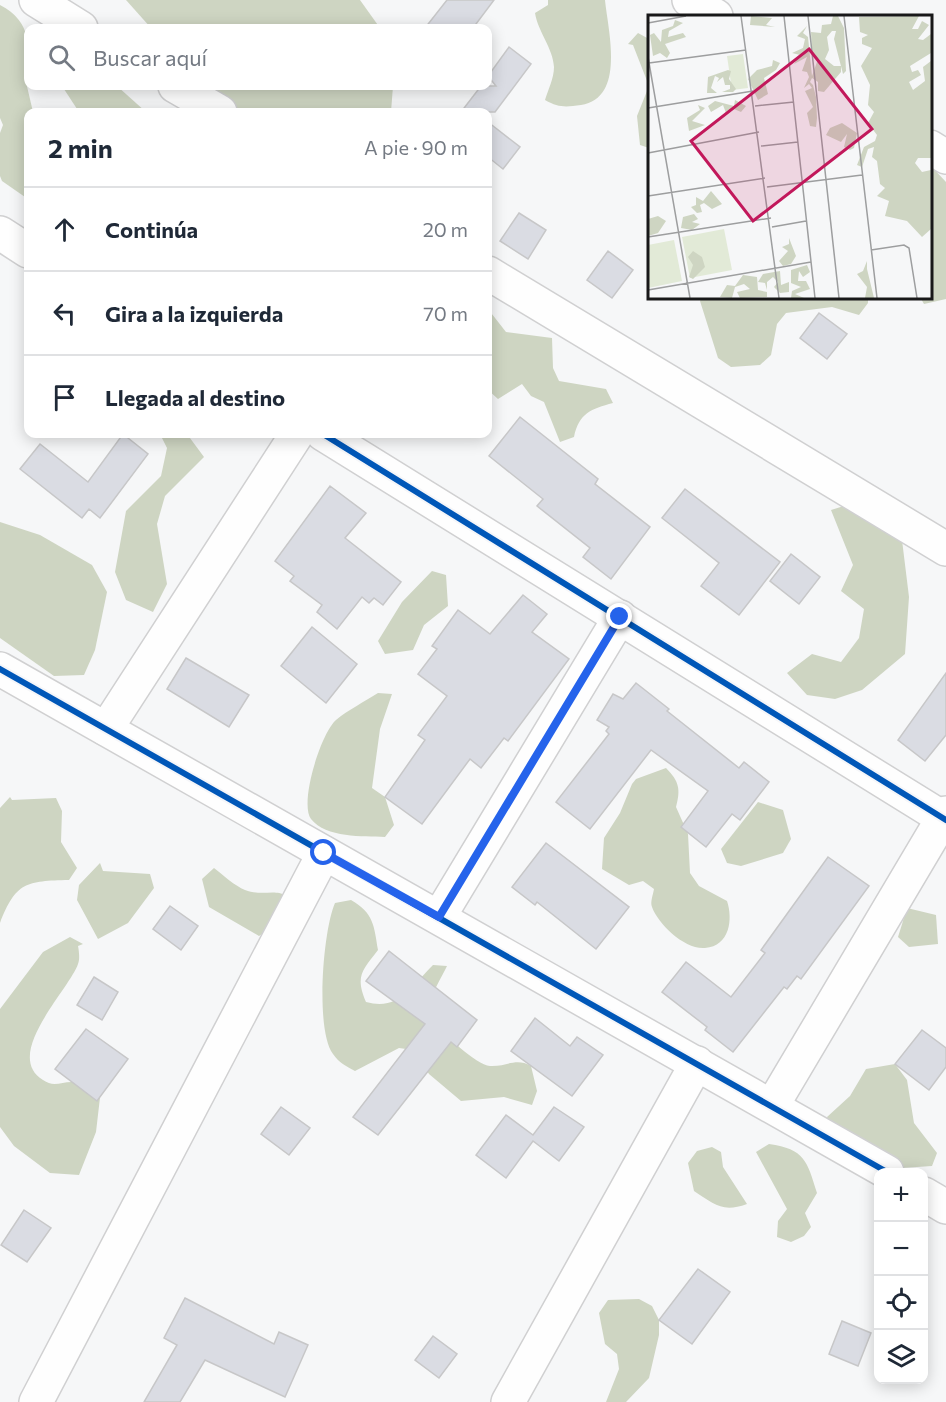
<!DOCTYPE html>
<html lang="es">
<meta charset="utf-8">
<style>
body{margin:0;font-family:Commissioner,sans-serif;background:#f6f6f7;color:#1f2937}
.controls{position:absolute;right:18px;bottom:18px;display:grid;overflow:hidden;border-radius:12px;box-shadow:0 3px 15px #0003}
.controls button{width:54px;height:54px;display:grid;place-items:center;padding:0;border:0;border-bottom:2px solid #e0e1e3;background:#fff;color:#1f2937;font:30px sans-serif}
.stop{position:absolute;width:18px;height:18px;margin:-14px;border:4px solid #2563eb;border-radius:50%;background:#fff}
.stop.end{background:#2563eb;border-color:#fff;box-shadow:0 2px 6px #0008}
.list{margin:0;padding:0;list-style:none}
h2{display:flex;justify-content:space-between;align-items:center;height:78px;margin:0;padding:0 24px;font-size:26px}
h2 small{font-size:20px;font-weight:400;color:#747a83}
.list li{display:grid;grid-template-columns:39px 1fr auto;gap:18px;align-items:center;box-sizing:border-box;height:84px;padding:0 24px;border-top:2px solid #e0e1e3}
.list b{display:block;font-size:22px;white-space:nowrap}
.list em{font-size:20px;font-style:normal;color:#747a83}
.icon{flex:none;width:33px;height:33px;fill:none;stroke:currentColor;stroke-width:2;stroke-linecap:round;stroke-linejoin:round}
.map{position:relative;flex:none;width:946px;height:1402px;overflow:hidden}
.search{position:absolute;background:#fff;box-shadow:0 3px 15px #0003;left:24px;top:24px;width:468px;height:66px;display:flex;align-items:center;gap:15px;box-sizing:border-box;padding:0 21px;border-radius:12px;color:#747a83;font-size:22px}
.panel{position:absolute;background:#fff;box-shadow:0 3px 15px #0003;left:24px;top:108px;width:468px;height:330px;border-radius:12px}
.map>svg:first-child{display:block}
</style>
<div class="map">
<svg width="946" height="1402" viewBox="0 0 946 1402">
<rect width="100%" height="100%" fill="#f6f7f8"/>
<g fill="#ced5c2">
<polygon points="126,0 360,0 380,28 151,28"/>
<path d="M548,0H605C608,31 626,98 581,105C566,107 559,108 545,100C548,90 554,78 554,67C553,48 538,32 535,13L548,5Z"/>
<path d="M0,5C33,22 29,48 28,79L26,82L33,112H28V191L25,197L2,181L0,176V133L3,125L0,118Z"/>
<polygon points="638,33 649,39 649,86 633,45 628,44"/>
<polygon points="62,86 117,86 146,112 79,112"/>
<polygon points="171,86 393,86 391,112 191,112"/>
<polygon points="649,86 649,148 640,145 637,116"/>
<polygon points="930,165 946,182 946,299 924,304 920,297 930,297"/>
<polygon points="702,297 868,297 868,303 859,315 832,307 786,313 777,324 771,355 760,365 731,367 718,358 700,301"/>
<path d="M488,309L506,332L552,338L553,368L559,381L606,389L613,403C591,409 579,413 574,437L560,442L544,402L531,396L522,384L498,399L488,390Z"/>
<polygon points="160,434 187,434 204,457 165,496 157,524 167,584 153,612 126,600 115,572 126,511 161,476 167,448"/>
<polygon points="860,501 902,540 909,597 905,654 862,690 835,699 807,695 787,673 812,654 841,662 859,638 864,609 841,591 853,565 831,510"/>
<polygon points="0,522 40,535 92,565 107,592 95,650 84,675 54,676 0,638"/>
<polygon points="432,571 446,575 448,606 424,625 413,650 385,654 378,641 402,602"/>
<path d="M378,693L392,694L380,729L372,788L385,797L394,825L385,837C363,836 326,838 311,819C299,803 321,733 336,720C348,710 364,702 378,693Z"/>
<path d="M666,768C679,781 681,789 676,807L688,834L690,873L699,886L727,901C733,919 730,946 705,948C685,950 658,924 652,907C650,902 653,895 654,889L643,881L629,885L602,869L604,838L620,813L632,784L636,779Z"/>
<path d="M10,797L12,800L56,798L62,811L61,842L77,868L69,880C26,881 16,882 0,923V808Z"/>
<polygon points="758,802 783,810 791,839 783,853 741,866 727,863 721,849"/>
<polygon points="100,863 103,871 150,874 154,888 128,923 98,939 77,900 79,885"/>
<path d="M214,868C223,875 235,886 245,890C269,899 281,881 299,910L259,936L209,907L202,879Z"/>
<path d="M351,900C374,913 374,926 378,950C362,971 355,976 366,1002C399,1011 411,987 433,965L447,966C442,977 431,993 430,1005C428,1022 473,1064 490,1066C506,1067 516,1057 531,1066L537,1091L532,1105L504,1097L461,1101L429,1074L413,1050L399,1048L355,1071C346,1066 339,1063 333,1054C315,1030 323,930 335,903Z"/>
<polygon points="907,908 936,915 938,944 909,947 898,937"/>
<path d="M70,937L83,944L78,946C79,951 80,959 78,964C69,990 2,1055 43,1080C54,1088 62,1081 74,1082C82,1083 92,1087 101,1089L96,1132L79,1175L50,1173L14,1146L0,1127V1009L43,952Z"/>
<polygon points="895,1064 907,1080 914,1123 937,1153 932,1166 871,1170 835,1143 827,1117 850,1096 866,1069"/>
<path d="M769,1144C805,1149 807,1161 817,1193L805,1213L811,1227L804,1236L791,1242L777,1237L778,1221L787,1209L756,1152Z"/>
<path d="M712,1147L721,1152L723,1167L747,1204C722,1213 714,1204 694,1191L688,1163L697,1151Z"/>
<polygon points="639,1299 652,1306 659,1320 659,1335 649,1378 626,1402 606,1402 619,1369 617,1354 605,1344 599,1313 608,1300"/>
</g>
<g fill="#dadce3" stroke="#c7c7c8" stroke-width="1.5">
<polygon points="447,0 494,0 473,28 425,28"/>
<polygon points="509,47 531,64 495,112 461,112 481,86 496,86 488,76"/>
<polygon points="488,122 520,147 503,169 488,157"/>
<polygon points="519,213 546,230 528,259 500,241"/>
<polygon points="608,251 633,270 612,298 587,280"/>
<polygon points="819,313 847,334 827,359 800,338"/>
<polygon points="520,417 598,479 595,484 650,527 611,579 583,557 590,548 537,506 543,499 489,456"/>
<polygon points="123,434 148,454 100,518 89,509 82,518 20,469 40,444 88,482"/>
<polygon points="330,486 366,513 345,538 401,582 383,605 374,598 369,603 362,597 337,629 317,612 322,605 290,581 294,576 275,561"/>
<polygon points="685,489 780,562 739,615 701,586 719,563 662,518"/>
<polygon points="791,554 820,577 799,604 770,581"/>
<polygon points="523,595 547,614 532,632 569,659 508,741 504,738 481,768 470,759 422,824 385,797 425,740 418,735 447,696 418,674 437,649 432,646 458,610 490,634"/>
<polygon points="312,627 357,664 326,703 281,666"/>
<polygon points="186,658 249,695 229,727 167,689"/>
<polygon points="946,673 946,735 925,761 898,740"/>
<polygon points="636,683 669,709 667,711 739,768 744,762 769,782 740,820 732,814 706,847 681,827 708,791 651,750 590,829 556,802 609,734 606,731 609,727 597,720 613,694 623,699"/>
<polygon points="546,843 629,907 596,949 537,902 535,905 512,887"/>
<polygon points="828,857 869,886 801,979 797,976 787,989 784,987 733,1052 705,1030 707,1027 662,992 686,962 731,997 765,953 761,950"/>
<polygon points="170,906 198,926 181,950 153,929"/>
<polygon points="389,951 477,1020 457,1047 451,1042 378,1135 353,1117 425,1024 366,981"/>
<polygon points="94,977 118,992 102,1020 77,1005"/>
<polygon points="535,1018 570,1046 577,1037 603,1055 572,1096 511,1051"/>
<polygon points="86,1029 128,1059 97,1101 55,1069"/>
<polygon points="922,1030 946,1048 946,1067 929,1090 895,1064"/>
<polygon points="281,1107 310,1128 289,1155 261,1134"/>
<polygon points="554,1107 584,1127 559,1161 533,1141 506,1178 476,1155 506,1115 533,1135"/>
<polygon points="24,1210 51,1228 27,1262 1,1245"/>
<polygon points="698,1269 730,1292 692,1344 659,1320"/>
<polygon points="185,1298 274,1344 279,1332 308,1345 285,1397 205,1360 180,1402 144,1402 177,1345 164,1338"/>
<polygon points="842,1321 871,1333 858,1366 829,1354"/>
<polygon points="433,1336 457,1354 439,1378 415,1360"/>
</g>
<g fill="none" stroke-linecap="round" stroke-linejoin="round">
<g stroke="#d0d0d1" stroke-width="36">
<g id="street">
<polyline points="36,0 81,28"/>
<polyline points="689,0 716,16"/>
<polyline points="175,86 220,112"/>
<polyline points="930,147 946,157"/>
<polyline points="0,233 28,251"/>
<polyline points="488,273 946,549"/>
<polyline points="323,434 946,820"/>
<polyline points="0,669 887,1172"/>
<polyline points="106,729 297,434"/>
<polyline points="439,917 620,617"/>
<polyline points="772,1106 946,813"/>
<polyline points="924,1194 946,1207"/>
<polyline points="36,1402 324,853"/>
<polyline points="508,1402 697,1063"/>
</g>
</g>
<use href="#street" stroke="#fefefe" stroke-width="33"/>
<g stroke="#f5f6f9" stroke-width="10">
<g id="cycleway">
<polyline points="323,434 946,820"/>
<polyline points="0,669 887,1172"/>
</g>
</g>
<use href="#cycleway" stroke="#0057b8" stroke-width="6"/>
</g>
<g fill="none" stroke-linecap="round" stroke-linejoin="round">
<polyline stroke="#2563eb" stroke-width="8" points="324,853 439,917 620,617"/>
</g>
<g transform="translate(648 15)">
<rect width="284" height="284" fill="#f6f7f8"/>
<path d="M95,39L100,73L84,75L79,41ZM76,214L84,255L42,263L34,222ZM26,225L34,266L0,273V230Z" fill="#e2ead7"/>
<path d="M103,1L124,3L118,10L127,12L102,10ZM185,1H190L196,13L198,56L195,59L186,24L188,16H184L179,22L181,35L177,44L186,51H193V57L176,77L170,76V67L164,63L162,67L165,70L168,82L169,103L168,112L162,111L159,98L165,92L157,76L164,73L161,69L156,73L161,62L159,57L154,56L159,42L146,49L152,40L144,38L155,33L157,24L149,21L159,11L155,18L160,22L164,61L170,44L164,37L163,17L173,18L174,10L183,9ZM271,1L264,14H270L274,6L281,10L270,24L275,25L283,19V38L262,51L264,57L270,55L273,60L261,67L265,75L277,66L275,52L283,46V143H270L267,148L274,157L283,155V214L274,222L259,206L237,201L241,186L229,181L237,173L232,169L229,146L224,142L226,132L220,134L214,152L209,150L216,132L227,126L229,120L220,108L226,97L220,90L222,70L213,51L224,33L214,29V23L220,20L212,17L211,2ZM27,5L35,8L21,16L20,22L35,18L38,22L17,29L22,38L19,43L12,38L5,41L2,20L6,18L13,27L14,15L25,11ZM125,45L132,48L128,55L116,63L120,79L110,85L100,64L109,55L124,51ZM80,55L83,56L81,64L88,74L85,77H74L82,74V70H77L75,62L69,67L71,63L67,61L63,73L69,78H59L60,62ZM87,85L98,91L93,97L86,94L78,98L75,90L63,97L60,91L67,86L86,91ZM50,90L57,93L44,106L57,110L41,116L39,103L52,95ZM194,108L209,118L206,133L202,135L196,132L199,119L193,127L178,120L182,113ZM63,176L74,189L64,194L56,188L52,190L54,197L49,198L43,192L48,190V182L55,186ZM46,199L50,204L44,207L52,209L44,215L33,213L35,202ZM10,201L18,206L10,218L0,221V204ZM141,223L148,241L143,249L135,251L131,246L140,236L134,232L141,229ZM45,236L54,242L57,252L45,264L41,262L45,250L40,242ZM219,246V254L226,283H217L219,272L209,259L215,256ZM159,250L162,257L155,262L151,256L150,266H158L162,274L147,279L156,283H143L144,276L153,272L143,268V255ZM132,256L133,270L141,267V277L132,278L126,272L130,267L125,262L119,267V275L117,268L110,267L115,259ZM95,260L109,262L110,275L119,277V282L92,283L89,277L102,274L96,269L87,272L84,283L72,282L79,270L87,271Z" fill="#ced5c2"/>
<path fill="none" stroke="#9d9e9f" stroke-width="1.5" d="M93,1L131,283M136,1L167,283M160,1L191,283M196,1L229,283M0,8L38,1M0,42L42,283M1,48L98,35M107,91L146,87M0,93L105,76M113,131L150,127M0,138L111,117M119,172L214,160M0,181L117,163M124,212L158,206M0,222L123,203M223,235L256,230L261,233L269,283M0,275L163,247"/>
<path fill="#c2185b" fill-opacity="0.15" stroke="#c2185b" stroke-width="3" d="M161,34L224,114L105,206L43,126Z"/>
<rect width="284" height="284" fill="none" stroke="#181819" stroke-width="3"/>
</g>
</svg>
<div class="controls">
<button>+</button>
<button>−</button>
<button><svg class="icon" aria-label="locate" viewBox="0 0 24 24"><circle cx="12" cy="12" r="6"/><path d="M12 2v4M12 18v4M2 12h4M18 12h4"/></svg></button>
<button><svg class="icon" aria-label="layers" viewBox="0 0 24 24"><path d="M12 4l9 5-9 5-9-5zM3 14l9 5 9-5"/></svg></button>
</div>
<div class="stop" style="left:324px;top:853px"></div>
<div class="stop end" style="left:620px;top:617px"></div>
<div class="search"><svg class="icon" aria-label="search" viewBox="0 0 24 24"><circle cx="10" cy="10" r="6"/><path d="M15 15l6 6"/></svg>Buscar aquí</div>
<section class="panel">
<h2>2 min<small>A pie · 90 m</small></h2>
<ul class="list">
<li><svg class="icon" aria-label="ahead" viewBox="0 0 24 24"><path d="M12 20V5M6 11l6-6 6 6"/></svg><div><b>Continúa</b></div><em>20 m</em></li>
<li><svg class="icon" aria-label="left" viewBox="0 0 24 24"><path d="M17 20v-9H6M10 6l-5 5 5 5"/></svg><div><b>Gira a la izquierda</b></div><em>70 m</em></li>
<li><svg class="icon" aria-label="arrive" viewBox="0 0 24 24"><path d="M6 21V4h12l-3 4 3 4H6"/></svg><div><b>Llegada al destino</b></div></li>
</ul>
</section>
</div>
